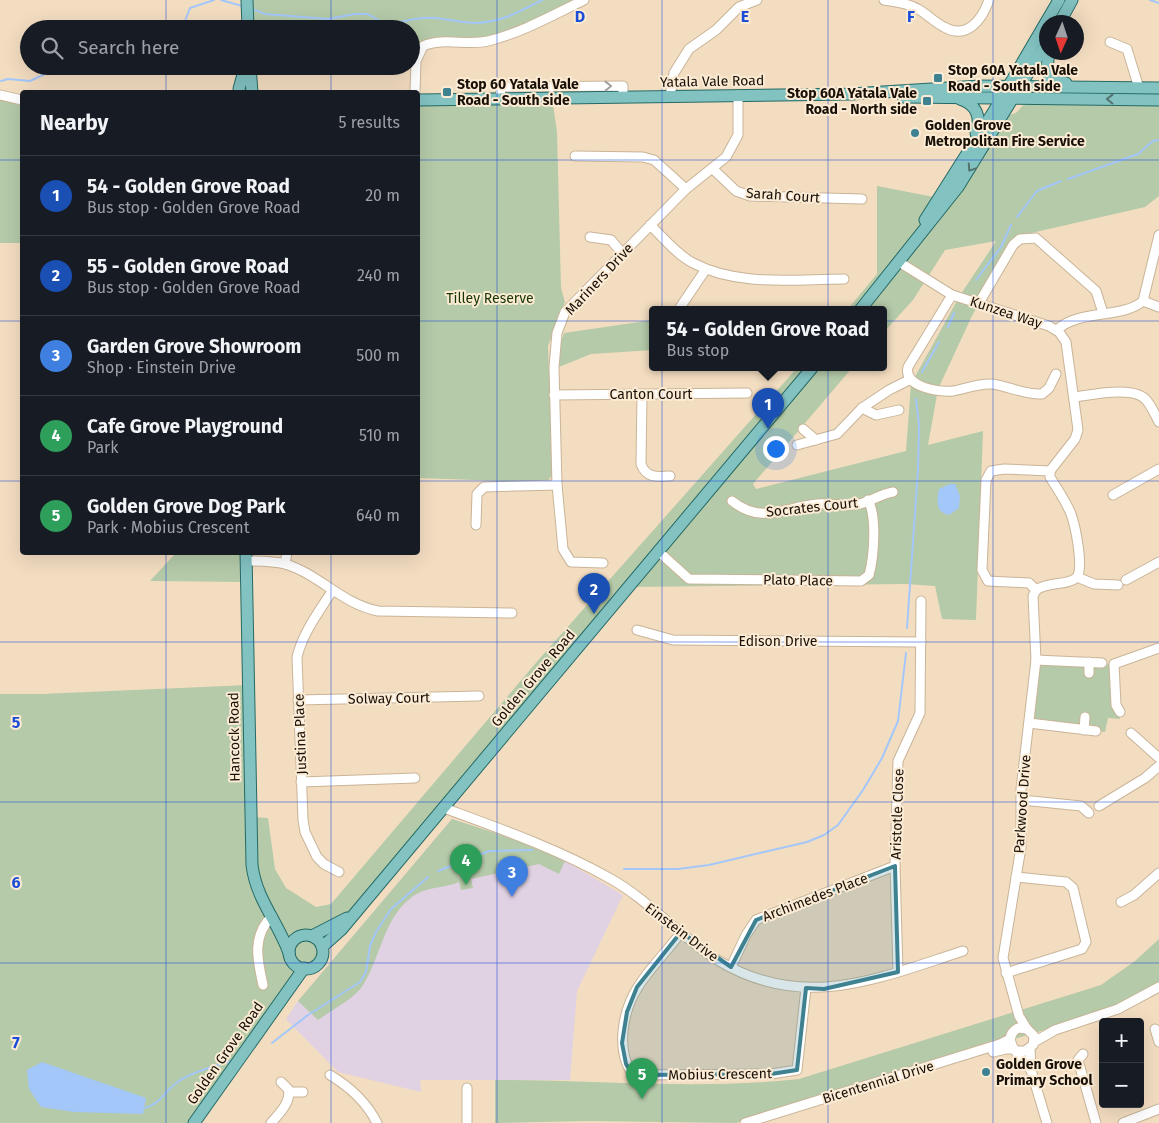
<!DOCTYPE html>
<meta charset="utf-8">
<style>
body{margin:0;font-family:"Fira Sans",sans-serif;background:#20242c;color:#f1f3f6}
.controls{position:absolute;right:15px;bottom:15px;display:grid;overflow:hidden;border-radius:5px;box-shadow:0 5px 20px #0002}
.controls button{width:45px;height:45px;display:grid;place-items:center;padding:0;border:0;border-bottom:1px solid #363941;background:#171b24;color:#f1f3f6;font:25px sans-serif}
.compass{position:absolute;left:1039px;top:15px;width:45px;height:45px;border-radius:50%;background:#171b24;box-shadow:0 5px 20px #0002;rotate:183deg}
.you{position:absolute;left:775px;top:448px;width:18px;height:18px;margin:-12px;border:4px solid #fff;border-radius:50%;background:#1a73e8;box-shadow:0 0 0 8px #1a73e833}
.badge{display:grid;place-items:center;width:32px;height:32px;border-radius:50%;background:#ea580c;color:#fff;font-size:16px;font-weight:700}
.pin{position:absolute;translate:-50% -41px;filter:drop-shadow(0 1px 2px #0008)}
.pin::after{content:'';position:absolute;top:26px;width:18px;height:15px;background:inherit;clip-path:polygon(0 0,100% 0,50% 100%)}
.popup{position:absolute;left:649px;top:306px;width:238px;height:65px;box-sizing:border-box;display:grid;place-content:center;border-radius:5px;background:#171b24;filter:drop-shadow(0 1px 4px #0005);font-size:16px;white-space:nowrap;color:#9ea1a6}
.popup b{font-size:19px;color:#f1f3f6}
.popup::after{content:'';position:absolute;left:50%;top:100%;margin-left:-10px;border:10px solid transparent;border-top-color:#171b24}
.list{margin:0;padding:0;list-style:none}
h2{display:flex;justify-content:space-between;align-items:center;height:65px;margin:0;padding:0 20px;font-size:21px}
h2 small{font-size:16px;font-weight:400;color:#9ea1a6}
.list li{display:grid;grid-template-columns:32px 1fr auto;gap:15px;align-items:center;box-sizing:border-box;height:80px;padding:0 20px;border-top:1px solid #363941}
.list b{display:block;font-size:19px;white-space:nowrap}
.list p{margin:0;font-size:16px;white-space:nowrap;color:#9ea1a6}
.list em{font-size:16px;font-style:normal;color:#9ea1a6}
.icon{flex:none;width:28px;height:28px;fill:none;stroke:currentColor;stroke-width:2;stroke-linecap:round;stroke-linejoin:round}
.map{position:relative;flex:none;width:1159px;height:1123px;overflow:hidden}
.search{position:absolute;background:#171b24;box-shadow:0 5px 20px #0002;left:20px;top:20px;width:400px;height:55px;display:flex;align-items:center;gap:12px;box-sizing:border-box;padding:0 18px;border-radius:28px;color:#9ea1a6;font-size:19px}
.panel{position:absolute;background:#171b24;box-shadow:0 5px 20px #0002;left:20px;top:90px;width:400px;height:465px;border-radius:5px}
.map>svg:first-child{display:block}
</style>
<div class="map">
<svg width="1159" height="1123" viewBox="0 0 1159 1123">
<rect width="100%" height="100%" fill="#f3ddc1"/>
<polygon fill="#e0d1e3" points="452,819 534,847 565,861 623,895 577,991 570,1080 420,1080 421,1092 338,1072 286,1019 298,1001"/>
<g fill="#b4caa8">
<polygon points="252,0 584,0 488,41 434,43 413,52 411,52 411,29 253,27"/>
<polygon points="0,95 22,100 22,243 0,243"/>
<polygon points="552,98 557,132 561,288 565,302 548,346 553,475 548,480 532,482 418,478 418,100"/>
<polygon points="1030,98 1159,100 1159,196 1145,207 1014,237 971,318 938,389 928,445 983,431 976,620 942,619 935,586 906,584 629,587 300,976 188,1123 0,1123 0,694 42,694 248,685 251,817 268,818 275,869 286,888 316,907 331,904 541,657 797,368 852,368 753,484 756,489 906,451 911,384 959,297 996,241 945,250 913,300 883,333 883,310 847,310 877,274 877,186 939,198 1002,117 1016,113"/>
<polygon points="653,320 653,350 591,354 559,367 559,348 564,333"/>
<polygon points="176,553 246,553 246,582 150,581"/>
<polygon points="1036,660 1114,664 1116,705 1120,719 1108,718 1105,732 1029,723"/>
<path d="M452,819L531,845L565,861L559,874L539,864L471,879L473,888L461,890L459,882C442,889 427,886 412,897C383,918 381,959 361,988C354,998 329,1012 318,1020L298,1001Z"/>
<path d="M1159,939V982L1116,1005L1061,1025L736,1123L588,1121L495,1123V1080C596,1080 699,1090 799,1079L1101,985L1135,961Z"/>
</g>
<g fill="#a4c7fa">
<path d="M950,484H955L960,496L959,508L949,515C935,513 937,499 939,489Z"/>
<polygon points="42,1062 146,1098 143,1114 74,1112 41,1107 29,1089 27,1070"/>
</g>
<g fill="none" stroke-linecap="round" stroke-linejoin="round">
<g stroke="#a4c7fa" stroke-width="2">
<polyline points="221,0 242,6"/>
<polyline points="1150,0 1159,3"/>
<path d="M252,9L265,14L328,19L355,14H368L388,26C403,21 419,17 434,18C448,19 462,23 477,23C504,21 519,12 542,0"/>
<polyline points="176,29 185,21 190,8 214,0"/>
<polyline points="1,81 8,79 30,81 62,66"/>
<polyline points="1068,179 1138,154 1153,141 1159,140"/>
<polyline points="1017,217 1037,191 1061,181"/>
<polyline points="976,280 1001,247 1011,225"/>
<polyline points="948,327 954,313"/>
<polyline points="922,372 939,342"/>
<polyline points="907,628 918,469 919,425 916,399"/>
<polyline points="624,869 678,869 709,865 807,842 824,835 838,825 863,790 882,758 898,721 906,653"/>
<polyline points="438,871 489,851 532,850"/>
<polyline points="272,1043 308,1015 360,982 366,972 370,946 376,932 391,909 428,877"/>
<path d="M145,1108C162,1103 165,1090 179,1081C193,1071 214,1067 231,1061"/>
</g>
<g stroke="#c9b498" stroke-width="11">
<g id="minor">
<path d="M884,0C895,2 908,3 918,9C927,14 934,22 944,27C967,40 982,20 989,0"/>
<polyline points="1110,42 1127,49 1139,88"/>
<path d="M415,92L416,61L423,46C443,37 467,46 488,41C521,33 553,15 584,0"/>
<polyline points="0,95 22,100"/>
<polyline points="670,96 674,73 689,49 716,30 739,7 757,0"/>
<polyline points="500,99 501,87 623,86 623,97"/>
<polyline points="575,156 643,157 654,160 686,189"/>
<polyline points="713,169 736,191 750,196 862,199"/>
<path d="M650,225C663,237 677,255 693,263C739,287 794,279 844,279"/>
<polyline points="590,237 611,240 622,253"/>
<polyline points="899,262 952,295 1049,326 1059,332 1066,342 1078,430 1075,439 1050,471"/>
<path d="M952,295L908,367C903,387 938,392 953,391C966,389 978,383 992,384C1009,386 1024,395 1042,394L1049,388L1056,374"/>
<polyline points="1143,301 1159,307"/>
<polyline points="979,303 1013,245 1020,239 1036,238 1096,291 1103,313"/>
<polyline points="679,309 706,269"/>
<path d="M1057,330C1078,309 1123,319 1143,301L1159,235"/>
<path d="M642,394L641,464C646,478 657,477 670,476"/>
<polyline points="554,395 747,393"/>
<path d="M1074,397C1092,395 1135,385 1147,401C1152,407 1155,415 1159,422"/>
<polyline points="862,408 876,415 899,410"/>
<polyline points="803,429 816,440"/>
<polyline points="797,445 837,434 862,408 889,390 909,380"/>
<path d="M1004,469L1050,471V477C1057,489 1066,501 1071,514C1075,525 1085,571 1076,578C1066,586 1050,581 1036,590L1029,583L988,581L982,570L986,480L991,471Z"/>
<polyline points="1113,495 1159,469"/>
<path d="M732,501C762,525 785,507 817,504C831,503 847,507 860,504C871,501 881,494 893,492"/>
<polyline points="476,525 477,494 484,487 557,485"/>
<path d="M658,551L689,579L861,581L869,575C874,557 877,516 868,500"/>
<path d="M246,561C259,561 273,561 285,564C319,574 342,604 378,611L512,613"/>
<polyline points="603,563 571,562 563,549 557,485 554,367 557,333 565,312 686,189 726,157 738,135 738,95"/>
<polyline points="285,564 287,552"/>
<polyline points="1077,577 1094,584 1118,585"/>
<polyline points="1126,580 1159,562"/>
<path d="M332,591C319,612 303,632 297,657L303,820L305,832L317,857L324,864L339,872"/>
<polyline points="637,630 673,640 921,642"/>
<polyline points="1036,660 1102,663"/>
<polyline points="1089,673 1089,662"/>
<polyline points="298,700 479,696"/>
<polyline points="1120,712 1116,705 1114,664 1159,648"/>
<polyline points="1029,723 1096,731"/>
<polyline points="1084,730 1085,717"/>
<polyline points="1131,733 1159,758"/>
<polyline points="301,782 415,778"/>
<polyline points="1022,800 1081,806 1089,813"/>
<polyline points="1099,806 1145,778 1159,766"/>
<path d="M444,808C501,829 558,849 611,879C650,901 681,938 719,961C804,1012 879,978 963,951"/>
<polyline points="1121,902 1134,895 1159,873"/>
<path d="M681,932C668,951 650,967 638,987C623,1010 616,1048 631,1072L640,1075L771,1074L797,1070L806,988"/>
<polyline points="731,967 746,935 756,920 895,866"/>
<polyline points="898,972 895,866 898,761 920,713 921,601"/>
<polyline points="1006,973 1082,949 1086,942 1073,888 1066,882 1016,877"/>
<path d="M263,985C257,959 252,936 272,916"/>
<polyline points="1027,1029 1019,1016 1003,958 1021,847 1021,789 1036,660 1033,596 1036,590"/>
<polyline points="1155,1029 1159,1042"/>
<polyline points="1034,1042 1055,1030 1118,1009 1159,987"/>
<polyline points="1030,1048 1031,1070 1047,1123"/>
<path d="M1017,1051H1025L1033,1045L1034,1036L1027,1029L1018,1028C998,1039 1023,1059 1031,1070"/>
<polyline points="993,1052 1006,1049 1014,1049"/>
<polyline points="1083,1054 1078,1060 1096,1123"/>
<path d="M330,1075C350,1087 366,1101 377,1123"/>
<polyline points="467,1088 467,1123"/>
<polyline points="290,1092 303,1092"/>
<path d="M271,1123C279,1114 292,1101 288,1089L281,1082"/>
<polyline points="745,1123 1000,1044 1010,1039"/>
<polyline points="1123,1123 1159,1109"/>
</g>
</g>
<g stroke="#266a65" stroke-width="13">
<g id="major">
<polyline points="247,0 248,29"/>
<polyline points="1060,22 1072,0"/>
<polyline points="1049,52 1047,68 1050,78 1066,83"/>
<polyline points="250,66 252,92"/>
<polyline points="239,89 245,67"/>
<polyline points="903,97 1159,100"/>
<path d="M960,99C976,104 982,117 976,133"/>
<polyline points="418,100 851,94 980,86 1159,88"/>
<polyline points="925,220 994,111 1059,0"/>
<polyline points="860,310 958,187 1046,44"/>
<path d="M246,552L252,865C256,899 278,922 289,953"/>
<circle cx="306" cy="952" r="17"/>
<polyline points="312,936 347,918"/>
<polyline points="322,947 341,930 812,368"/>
<polyline points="194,1123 304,968"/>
</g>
</g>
<use href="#minor" stroke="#fff" stroke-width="9"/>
<use href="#major" stroke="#82c2c1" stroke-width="11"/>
</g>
<defs><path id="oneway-chevron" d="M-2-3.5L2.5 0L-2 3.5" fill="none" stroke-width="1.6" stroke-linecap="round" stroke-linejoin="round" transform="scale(1.25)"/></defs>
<use stroke="#a39f9c" href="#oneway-chevron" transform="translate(608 86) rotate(-1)"/>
<g stroke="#52726d">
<use href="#oneway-chevron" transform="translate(1110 99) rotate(-179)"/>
<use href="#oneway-chevron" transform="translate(971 168) rotate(124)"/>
</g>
<path fill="#3e8291" fill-opacity="0.2" stroke="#3e8291" stroke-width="4" stroke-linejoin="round" d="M895,866L898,972L824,989L806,988L797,1070L771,1074L640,1075L631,1072L626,1064L622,1043L627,1012L637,987L681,932L731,967L756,920Z"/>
<path fill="none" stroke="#1d4ed8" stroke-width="1" stroke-opacity="0.55" d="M166,0V29M331,0V29M497,0V1123M662,0V1123M828,0V1123M993,0V1123M166,66V92M331,66V92M0,160H22M418,160H1159M0,321H22M418,321H1159M0,481H22M418,481H1159M166,552V1123M331,552V1123M0,642H1159M0,802H1159M0,963H1159"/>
<g fill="#3e8291" stroke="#fcebd4" stroke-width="2">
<rect x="933" y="73" width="10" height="10" rx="2.5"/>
<rect x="442" y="87" width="10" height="10" rx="2.5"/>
<rect x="922" y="96" width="10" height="10" rx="2.5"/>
<circle cx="915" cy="133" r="5"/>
<circle cx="986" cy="1072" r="5"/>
</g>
<g text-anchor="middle" stroke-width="4" stroke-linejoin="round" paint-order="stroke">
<g font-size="14" font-weight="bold" fill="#181007" stroke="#fcebd4" text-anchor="start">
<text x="948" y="75">Stop 60A Yatala Vale<tspan x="948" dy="16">Road - South side</tspan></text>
<text x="457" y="89">Stop 60 Yatala Vale<tspan x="457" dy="16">Road - South side</tspan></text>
<text x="917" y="98" text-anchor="end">Stop 60A Yatala Vale<tspan x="917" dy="16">Road - North side</tspan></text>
<text x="925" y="130">Golden Grove<tspan x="925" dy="16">Metropolitan Fire Service</tspan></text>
<text x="996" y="1069">Golden Grove<tspan x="996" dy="16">Primary School</tspan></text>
</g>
<g font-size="14" fill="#181007" stroke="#fcebd4">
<text transform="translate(712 81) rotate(-1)" y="5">Yatala Vale Road</text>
<text transform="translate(783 195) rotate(4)" y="5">Sarah Court</text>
<text transform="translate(599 279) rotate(-47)" y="5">Mariners Drive</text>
<text transform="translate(1006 312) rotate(18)" y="5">Kunzea Way</text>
<text x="651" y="399">Canton Court</text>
<text transform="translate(812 507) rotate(-6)" y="5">Socrates Court</text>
<text transform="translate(798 580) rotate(1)" y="5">Plato Place</text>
<text x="778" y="646">Edison Drive</text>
<text transform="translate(533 678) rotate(-50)" y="5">Golden Grove Road</text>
<text transform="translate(389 698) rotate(-1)" y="5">Solway Court</text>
<text transform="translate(300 734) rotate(-92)" y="5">Justina Place</text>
<text transform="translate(234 737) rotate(-91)" y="5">Hancock Road</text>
<text transform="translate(1022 804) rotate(-86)" y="5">Parkwood Drive</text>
<text transform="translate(897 814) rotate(-88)" y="5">Aristotle Close</text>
<text transform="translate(815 897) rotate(-21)" y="5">Archimedes Place</text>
<text transform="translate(682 932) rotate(37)" y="5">Einstein Drive</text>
<text transform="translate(225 1053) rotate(-55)" y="5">Golden Grove Road</text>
<text transform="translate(720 1074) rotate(-1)" y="5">Mobius Crescent</text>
<text transform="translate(878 1082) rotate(-17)" y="5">Bicentennial Drive</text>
</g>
<g font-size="14" fill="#163600" stroke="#fcebd4">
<text x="490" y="303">Tilley Reserve</text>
</g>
</g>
<g font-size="16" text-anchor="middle" font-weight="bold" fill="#1d4ed8" stroke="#fcebd4" stroke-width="4" stroke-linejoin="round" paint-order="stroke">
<text x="580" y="22">D</text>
<text x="745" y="22">E</text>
<text x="911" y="22">F</text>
<text x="16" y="728">5</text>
<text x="16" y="888">6</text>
<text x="16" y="1048">7</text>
</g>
</svg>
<div class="controls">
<button>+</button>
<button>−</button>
</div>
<svg class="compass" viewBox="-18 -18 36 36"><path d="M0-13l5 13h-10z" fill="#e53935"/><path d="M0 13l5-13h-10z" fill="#9ea1a6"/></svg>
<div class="you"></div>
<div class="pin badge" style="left:768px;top:429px;background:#1a4fb4">1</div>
<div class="popup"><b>54 - Golden Grove Road</b>Bus stop</div>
<div class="pin badge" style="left:594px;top:614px;background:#1a4fb4">2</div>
<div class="pin badge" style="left:512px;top:897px;background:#3f7fe0">3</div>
<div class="pin badge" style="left:466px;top:885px;background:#2e9e5b">4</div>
<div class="pin badge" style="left:642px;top:1099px;background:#2e9e5b">5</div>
<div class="search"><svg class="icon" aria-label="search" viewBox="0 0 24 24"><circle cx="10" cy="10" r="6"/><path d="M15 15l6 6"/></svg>Search here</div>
<section class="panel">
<h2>Nearby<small>5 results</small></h2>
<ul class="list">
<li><span class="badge" style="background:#1a4fb4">1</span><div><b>54 - Golden Grove Road</b><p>Bus stop · Golden Grove Road</p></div><em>20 m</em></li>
<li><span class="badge" style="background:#1a4fb4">2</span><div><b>55 - Golden Grove Road</b><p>Bus stop · Golden Grove Road</p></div><em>240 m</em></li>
<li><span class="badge" style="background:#3f7fe0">3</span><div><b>Garden Grove Showroom</b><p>Shop · Einstein Drive</p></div><em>500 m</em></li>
<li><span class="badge" style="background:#2e9e5b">4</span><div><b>Cafe Grove Playground</b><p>Park</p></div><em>510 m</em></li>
<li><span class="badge" style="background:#2e9e5b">5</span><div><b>Golden Grove Dog Park</b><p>Park · Mobius Crescent</p></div><em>640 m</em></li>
</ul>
</section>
</div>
